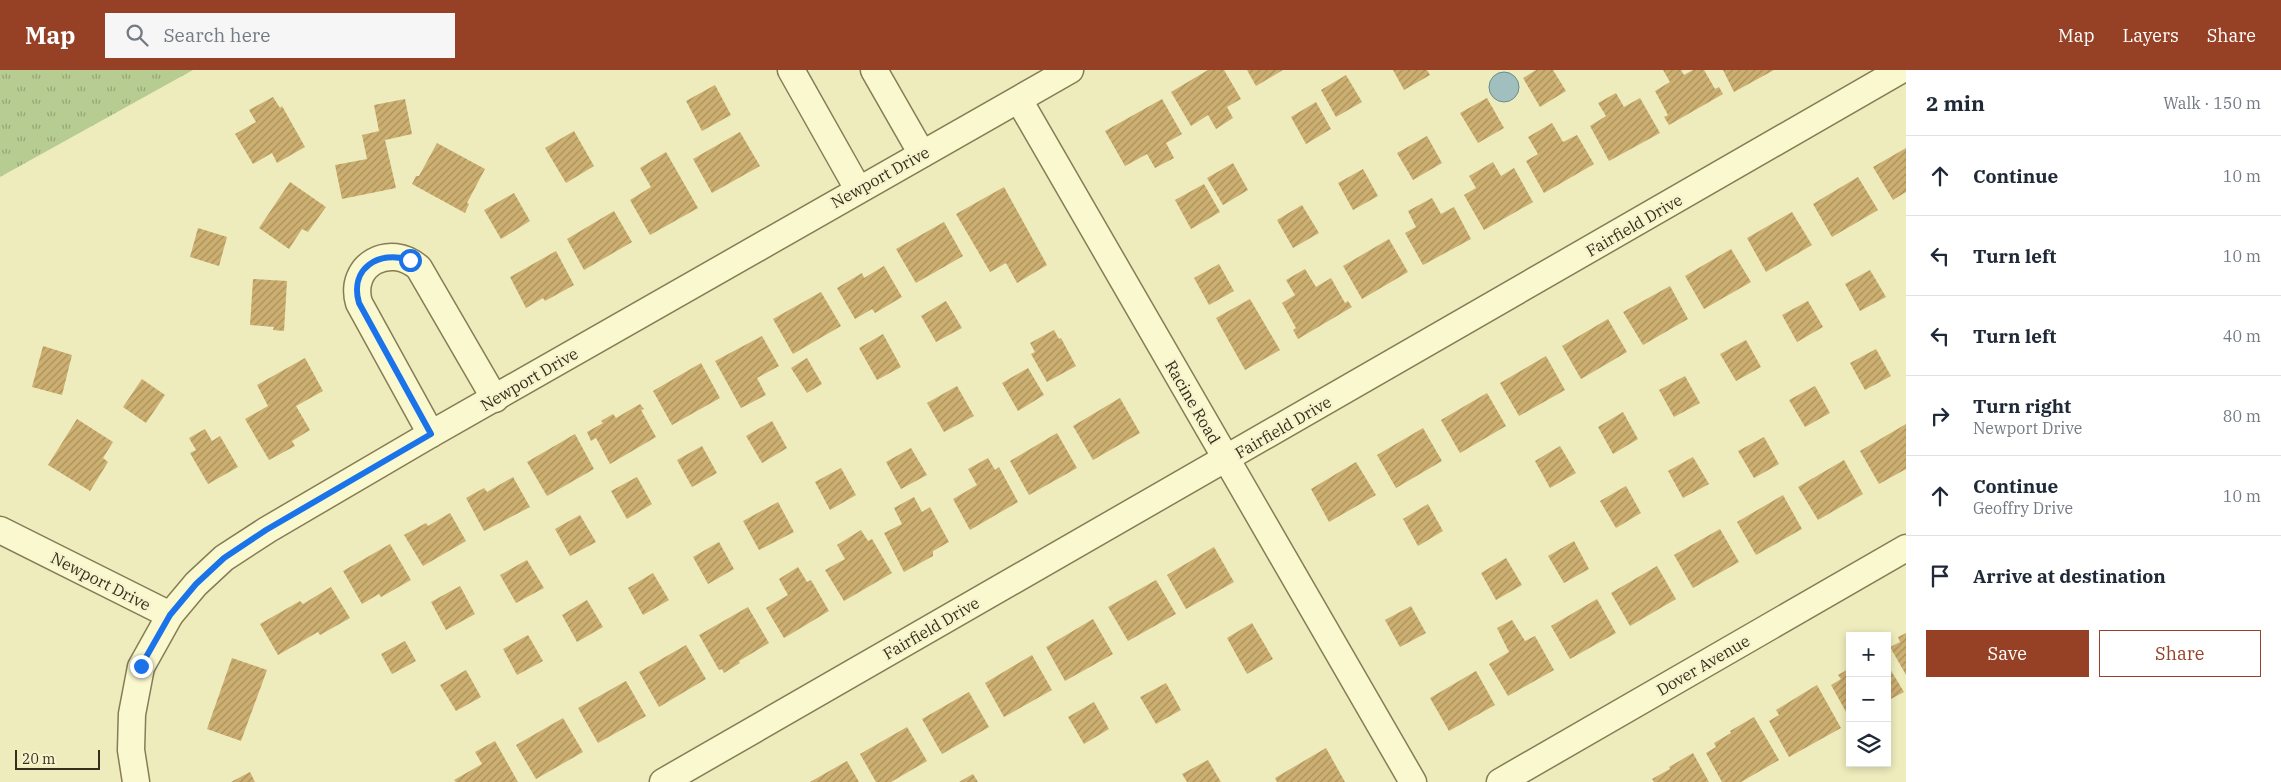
<!DOCTYPE html>
<meta charset="utf-8">
<style>
body{margin:0;font-family:"IBM Plex Serif",serif;background:#f6f6f7;color:#1f2937}
.controls{position:absolute;right:15px;bottom:15px;display:grid;overflow:hidden;border-radius:0px;box-shadow:0 2px 8px #0003}
.controls button{width:45px;height:45px;display:grid;place-items:center;padding:0;border:0;border-bottom:1px solid #e0e1e3;background:#fff;color:#1f2937;font:25px sans-serif}
.scale{position:absolute;left:15px;bottom:12px;width:85px;box-sizing:border-box;padding-left:5px;border:2px solid #352e1b;border-top:0;font-size:14px;line-height:18px;white-space:nowrap;color:#352e1b;-webkit-text-stroke:4px #f6f4cc;paint-order:stroke}
.stop{position:absolute;width:15px;height:15px;margin:-11px;border:4px solid #1a73e8;border-radius:50%;background:#fff}
.stop.end{background:#1a73e8;border-color:#fff;box-shadow:0 1px 5px #0008}
.list{margin:0;padding:0;list-style:none}
h2{display:flex;justify-content:space-between;align-items:center;height:65px;margin:0;padding:0 20px;font-size:21px}
h2 small{font-size:16px;font-weight:400;color:#747a83}
.list li{display:grid;grid-template-columns:32px 1fr auto;gap:15px;align-items:center;box-sizing:border-box;height:80px;padding:0 20px;border-top:1px solid #e0e1e3}
.list b{display:block;font-size:19px;white-space:nowrap}
.list p{margin:0;font-size:16px;white-space:nowrap;color:#747a83}
.list em{font-size:16px;font-style:normal;color:#747a83}
.actions{display:flex;gap:10px;padding:15px 20px}
.actions a{flex:1;padding:11px 0;border:1px solid #964125;border-radius:0px;text-align:center;font-size:18px;color:#964125}
.actions .main{background:#964125;color:#fff}
.icon{flex:none;width:28px;height:28px;fill:none;stroke:currentColor;stroke-width:2;stroke-linecap:round;stroke-linejoin:round}
.map{position:relative;flex:none;width:1906px;height:712px;overflow:hidden}
header{display:flex;align-items:center;gap:30px;box-sizing:border-box;height:70px;padding:0 25px;background:#964125;color:#fff}
header strong{font-size:24px}
nav{display:flex;gap:28px;margin-inline-start:auto;font-size:18px}
.search{width:350px;height:45px;background:#f6f6f7;display:flex;align-items:center;gap:12px;box-sizing:border-box;padding:0 18px;border-radius:0px;color:#747a83;font-size:19px}
main{display:flex}
aside{flex:1;background:#fff}
.map>svg:first-child{display:block}
</style>
<header>
<strong>Map</strong>
<div class="search"><svg class="icon" aria-label="search" viewBox="0 0 24 24"><circle cx="10" cy="10" r="6"/><path d="M15 15l6 6"/></svg>Search here</div>
<nav><a>Map</a><a>Layers</a><a>Share</a></nav>
</header>
<main>
<div class="map">
<svg width="1906" height="712" viewBox="0 0 1906 712">
<defs>
<pattern id="grass-tufts" width="24" height="20" patternUnits="userSpaceOnUse" patternTransform="scale(1.25)"><rect width="24" height="20" fill="#b6cc91"/><path d="M3 7l-1-3M5 7V3M7 7l1-3M15 17l-1-3M17 17v-4M19 17l1-3" fill="none" stroke="#95a676"/></pattern>
<pattern id="building-hatch" width="6" height="6" patternUnits="userSpaceOnUse" patternTransform="scale(1.25)"><rect width="6" height="6" fill="#cdb071"/><path d="M-1 1l2-2M0 6l6-6M5 7l2-2" fill="none" stroke="#a7905c"/></pattern>
</defs>
<rect width="100%" height="100%" fill="#eeecbc"/>
<polygon fill="url(#grass-tufts)" points="0,0 193,0 0,107"/>
<circle fill="#a0bfbe" stroke="#688c8d" cx="1504" cy="17" r="15"/>
<g fill="url(#building-hatch)">
<polygon points="1208,0 1224,0 1241,29 1227,37 1233,48 1216,59 1208,45 1191,56 1171,22"/>
<polygon points="1247,0 1283,0 1256,16"/>
<polygon points="1393,0 1427,0 1430,5 1404,20"/>
<polygon points="1536,0 1553,0 1566,21 1540,37 1523,8"/>
<polygon points="1663,0 1681,0 1684,5 1693,0 1704,0 1715,19 1719,17 1723,24 1669,55 1664,47 1668,45 1655,21 1670,12"/>
<polygon points="1723,0 1774,0 1734,22"/>
<polygon points="1346,5 1362,32 1336,47 1321,20"/>
<polygon points="715,15 731,45 702,61 686,31"/>
<polygon points="1616,23 1624,37 1640,28 1660,63 1609,91 1590,56 1606,46 1598,33"/>
<polygon points="273,27 280,38 282,36 305,77 277,93 272,83 253,94 235,64 256,52 249,40"/>
<polygon points="1487,28 1504,58 1478,73 1460,43"/>
<polygon points="405,29 412,64 385,70 396,118 342,129 335,95 367,89 362,65 379,61 374,35"/>
<polygon points="1162,29 1182,64 1166,73 1174,88 1155,98 1147,84 1125,96 1105,61"/>
<polygon points="1316,32 1331,59 1306,74 1291,47"/>
<polygon points="1552,53 1563,72 1577,65 1594,94 1544,123 1526,91 1538,84 1528,67"/>
<polygon points="574,61 594,96 566,113 545,78"/>
<polygon points="740,62 760,96 712,123 693,89"/>
<polygon points="1427,66 1442,93 1413,110 1397,83"/>
<polygon points="437,73 485,99 467,133 469,134 465,143 412,114 416,106 419,106"/>
<polygon points="1906,78 1906,122 1893,130 1873,97"/>
<polygon points="666,82 698,138 650,165 630,130 651,117 640,98"/>
<polygon points="1493,92 1501,106 1514,98 1533,132 1484,160 1464,125 1476,118 1469,106"/>
<polygon points="1233,93 1248,120 1223,135 1207,108"/>
<polygon points="1363,99 1378,126 1353,140 1338,113"/>
<polygon points="1858,107 1878,140 1832,167 1813,134"/>
<polygon points="290,112 326,137 308,162 302,159 289,179 259,158"/>
<polygon points="1204,114 1220,142 1191,159 1175,130"/>
<polygon points="1004,117 1047,195 1017,213 1006,193 990,202 956,144"/>
<polygon points="514,123 530,151 501,169 484,140"/>
<polygon points="1432,128 1441,144 1454,137 1471,169 1423,195 1405,163 1416,157 1408,141"/>
<polygon points="1302,135 1319,163 1293,178 1277,150"/>
<polygon points="614,141 632,172 584,200 567,169"/>
<polygon points="1792,142 1812,175 1766,202 1747,168"/>
<polygon points="944,152 963,186 916,213 896,179"/>
<polygon points="198,158 227,167 219,196 190,187"/>
<polygon points="1389,169 1408,202 1362,229 1343,196"/>
<polygon points="1731,179 1751,212 1704,239 1685,206"/>
<polygon points="556,181 574,215 545,231 543,228 526,238 510,207"/>
<polygon points="1219,194 1234,221 1209,235 1194,208"/>
<polygon points="884,196 902,227 875,243 872,239 855,249 837,218 862,203 864,208"/>
<polygon points="1305,199 1316,217 1331,208 1345,233 1348,231 1352,237 1298,269 1293,260 1296,258 1282,233 1295,225 1286,210"/>
<polygon points="1870,200 1886,227 1860,241 1845,214"/>
<polygon points="253,209 287,211 284,261 273,260 274,257 250,255"/>
<polygon points="1670,216 1688,249 1643,275 1623,242"/>
<polygon points="821,222 841,256 793,284 773,249"/>
<polygon points="1250,229 1280,280 1245,300 1216,248"/>
<polygon points="946,231 962,258 936,272 921,246"/>
<polygon points="1808,231 1823,257 1797,272 1782,245"/>
<polygon points="1608,249 1627,282 1581,309 1562,276"/>
<polygon points="1054,260 1059,269 1061,268 1076,296 1047,312 1031,284 1035,282 1030,273"/>
<polygon points="883,264 901,297 877,310 859,278"/>
<polygon points="762,266 779,296 757,308 766,325 741,338 715,291"/>
<polygon points="1746,270 1761,297 1736,311 1720,284"/>
<polygon points="43,276 72,285 62,325 32,317"/>
<polygon points="1876,279 1891,306 1865,320 1850,293"/>
<polygon points="1546,286 1565,320 1519,346 1500,313"/>
<polygon points="305,288 323,321 296,336 310,360 292,371 295,376 269,390 245,349 268,336 257,315"/>
<polygon points="807,288 822,314 807,323 791,298"/>
<polygon points="701,293 720,328 672,355 653,321"/>
<polygon points="1028,298 1044,325 1018,341 1002,313"/>
<polygon points="1685,306 1700,333 1674,347 1659,320"/>
<polygon points="142,309 165,325 146,353 123,337"/>
<polygon points="957,316 974,346 944,362 927,333"/>
<polygon points="1815,316 1830,343 1805,357 1789,330"/>
<polygon points="1487,323 1506,356 1460,383 1441,350"/>
<polygon points="1120,328 1140,363 1093,390 1073,356"/>
<polygon points="640,334 644,339 641,340 656,367 610,394 596,368 591,371 587,362 603,353 601,351 613,344 616,348"/>
<polygon points="1623,342 1638,369 1613,384 1598,357"/>
<polygon points="77,349 113,372 103,388 108,392 90,421 48,395"/>
<polygon points="772,351 787,378 762,393 746,366"/>
<polygon points="1906,354 1906,399 1879,414 1860,381"/>
<polygon points="1423,358 1442,391 1396,418 1377,385"/>
<polygon points="205,359 212,371 220,366 238,397 208,414 190,383 196,380 189,368"/>
<polygon points="1057,363 1077,398 1029,425 1010,391"/>
<polygon points="575,364 594,399 547,426 527,392"/>
<polygon points="1764,367 1779,394 1754,408 1738,381"/>
<polygon points="702,376 717,403 692,417 677,390"/>
<polygon points="1560,376 1576,403 1550,418 1535,391"/>
<polygon points="911,378 927,405 901,419 886,392"/>
<polygon points="1693,387 1709,414 1683,428 1668,401"/>
<polygon points="988,388 995,400 999,397 1018,432 970,460 953,429 977,415 968,399"/>
<polygon points="1844,390 1863,424 1818,450 1798,417"/>
<polygon points="1356,392 1376,425 1329,452 1311,419"/>
<polygon points="841,398 856,425 830,440 815,412"/>
<polygon points="513,407 530,437 484,461 466,428 484,418 487,422"/>
<polygon points="637,407 652,434 627,449 611,421"/>
<polygon points="1626,416 1641,443 1616,458 1600,431"/>
<polygon points="1783,425 1802,459 1756,485 1737,452"/>
<polygon points="914,427 922,442 930,437 949,472 933,481 933,486 904,502 884,463 902,454 894,438"/>
<polygon points="778,432 794,462 759,480 743,451"/>
<polygon points="1428,434 1443,461 1418,476 1403,449"/>
<polygon points="450,443 466,471 423,496 404,465 426,453 428,456"/>
<polygon points="580,445 596,472 570,486 555,459"/>
<polygon points="1720,459 1739,492 1693,518 1674,485"/>
<polygon points="861,460 868,471 872,469 892,503 844,531 825,500 845,489 837,475"/>
<polygon points="1574,471 1589,499 1564,513 1548,486"/>
<polygon points="719,472 734,499 708,514 693,487"/>
<polygon points="390,474 411,510 381,527 379,524 362,534 343,501"/>
<polygon points="1214,477 1234,512 1186,539 1167,505"/>
<polygon points="1506,488 1522,515 1496,530 1481,503"/>
<polygon points="527,490 544,518 516,533 500,505"/>
<polygon points="1657,496 1676,529 1630,556 1611,523"/>
<polygon points="798,497 807,512 811,510 829,541 784,568 766,538 788,525 779,509"/>
<polygon points="653,503 669,530 643,545 628,518"/>
<polygon points="1156,510 1176,544 1128,571 1108,537"/>
<polygon points="460,516 475,544 446,560 431,532"/>
<polygon points="331,517 350,548 320,565 318,562 278,585 260,554 300,531 303,534"/>
<polygon points="1597,529 1616,563 1570,589 1551,556"/>
<polygon points="587,530 603,557 577,572 562,545"/>
<polygon points="1411,536 1426,563 1400,577 1385,550"/>
<polygon points="748,537 769,573 739,591 740,593 724,603 722,599 719,600 699,565"/>
<polygon points="1093,549 1113,584 1065,611 1046,577"/>
<polygon points="1512,550 1525,571 1535,566 1554,600 1508,626 1489,594 1509,582 1497,558"/>
<polygon points="1252,553 1273,589 1247,604 1227,568"/>
<polygon points="1906,563 1906,605 1890,577 1900,572 1898,567"/>
<polygon points="528,565 543,591 517,605 503,579"/>
<polygon points="405,571 416,591 392,604 381,584"/>
<polygon points="686,575 706,609 659,637 639,602"/>
<polygon points="1032,585 1052,620 1004,647 985,613"/>
<polygon points="232,588 267,600 241,671 207,659"/>
<polygon points="1887,594 1904,622 1887,631"/>
<polygon points="1850,598 1850,649 1831,615 1841,609 1838,605"/>
<polygon points="466,600 481,627 456,641 440,615"/>
<polygon points="1476,601 1495,635 1449,661 1430,628"/>
<polygon points="626,611 646,646 598,673 578,638"/>
<polygon points="1166,613 1181,640 1156,654 1140,627"/>
<polygon points="1817,615 1841,658 1789,687 1769,651 1779,645 1776,640"/>
<polygon points="969,622 989,657 942,684 922,649"/>
<polygon points="1094,632 1109,659 1084,674 1068,647"/>
<polygon points="1754,647 1779,690 1741,712 1722,712 1706,683 1716,677 1714,673 1731,663 1730,661"/>
<polygon points="563,648 583,682 536,709 516,675"/>
<polygon points="907,657 927,691 891,712 876,712 860,684"/>
<polygon points="495,671 518,712 456,712 454,710 482,694 475,682"/>
<polygon points="1326,678 1345,712 1277,712 1275,708"/>
<polygon points="1693,683 1709,712 1654,712 1652,709 1670,699 1669,697"/>
<polygon points="1208,690 1221,712 1187,712 1182,704"/>
<polygon points="847,691 859,712 810,712"/>
<polygon points="250,702 255,712 231,712"/>
<polygon points="973,704 978,712 959,712"/>
</g>
<g fill="none" stroke-linecap="round" stroke-linejoin="round">
<g stroke="#867c56" stroke-width="29">
<g id="street">
<polyline points="791,0 858,119"/>
<polyline points="874,0 922,84"/>
<polyline points="1019,30 1413,712"/>
<path d="M431,364L359,233C348,195 390,172 419,198L495,329"/>
<polyline points="0,460 170,545"/>
<polyline points="136,712 131,680 132,644 141,597 170,545 196,514 224,488 267,460 431,364 1070,0"/>
<polyline points="663,712 1901,0"/>
<polyline points="1500,712 1906,478"/>
</g>
</g>
<use href="#street" stroke="#f9f8cf" stroke-width="26"/>
</g>
<g fill="none" stroke-linecap="round" stroke-linejoin="round">
<path stroke="#1a73e8" stroke-width="6" d="M141,596L170,545L196,514L224,488L266,460L431,364L359,233C349,198 379,180 410,190"/>
</g>
<g text-anchor="middle" stroke-width="5" stroke-linejoin="round" paint-order="stroke">
<g font-size="16" fill="#352e1b" stroke="#f6f4cc">
<text transform="translate(880 107) rotate(-29)" y="6">Newport Drive</text>
<text transform="translate(1634 155) rotate(-30)" y="6">Fairfield Drive</text>
<text transform="translate(529 309) rotate(-30)" y="6">Newport Drive</text>
<text transform="translate(1193 332) rotate(60)" y="6">Racine Road</text>
<text transform="translate(1283 357) rotate(-30)" y="6">Fairfield Drive</text>
<text transform="translate(101 511) rotate(27)" y="6">Newport Drive</text>
<text transform="translate(931 558) rotate(-30)" y="6">Fairfield Drive</text>
<text transform="translate(1703 595) rotate(-30)" y="6">Dover Avenue</text>
</g>
</g>
</svg>
<div class="controls">
<button>+</button>
<button>−</button>
<button><svg class="icon" aria-label="layers" viewBox="0 0 24 24"><path d="M12 4l9 5-9 5-9-5zM3 14l9 5 9-5"/></svg></button>
</div>
<div class="scale">20 m</div>
<div class="stop" style="left:410px;top:190px"></div>
<div class="stop end" style="left:141px;top:596px"></div>
</div>
<aside>
<h2>2 min<small>Walk · 150 m</small></h2>
<ul class="list">
<li><svg class="icon" aria-label="ahead" viewBox="0 0 24 24"><path d="M12 20V5M6 11l6-6 6 6"/></svg><div><b>Continue</b></div><em>10 m</em></li>
<li><svg class="icon" aria-label="left" viewBox="0 0 24 24"><path d="M17 20v-9H6M10 6l-5 5 5 5"/></svg><div><b>Turn left</b></div><em>10 m</em></li>
<li><svg class="icon" aria-label="left" viewBox="0 0 24 24"><path d="M17 20v-9H6M10 6l-5 5 5 5"/></svg><div><b>Turn left</b></div><em>40 m</em></li>
<li><svg class="icon" aria-label="right" viewBox="0 0 24 24"><path d="M7 20v-9h11M14 6l5 5-5 5"/></svg><div><b>Turn right</b><p>Newport Drive</p></div><em>80 m</em></li>
<li><svg class="icon" aria-label="ahead" viewBox="0 0 24 24"><path d="M12 20V5M6 11l6-6 6 6"/></svg><div><b>Continue</b><p>Geoffry Drive</p></div><em>10 m</em></li>
<li><svg class="icon" aria-label="arrive" viewBox="0 0 24 24"><path d="M6 21V4h12l-3 4 3 4H6"/></svg><div><b>Arrive at destination</b></div></li>
</ul>
<div class="actions"><a class="main">Save</a><a>Share</a></div>
</aside>
</main>
